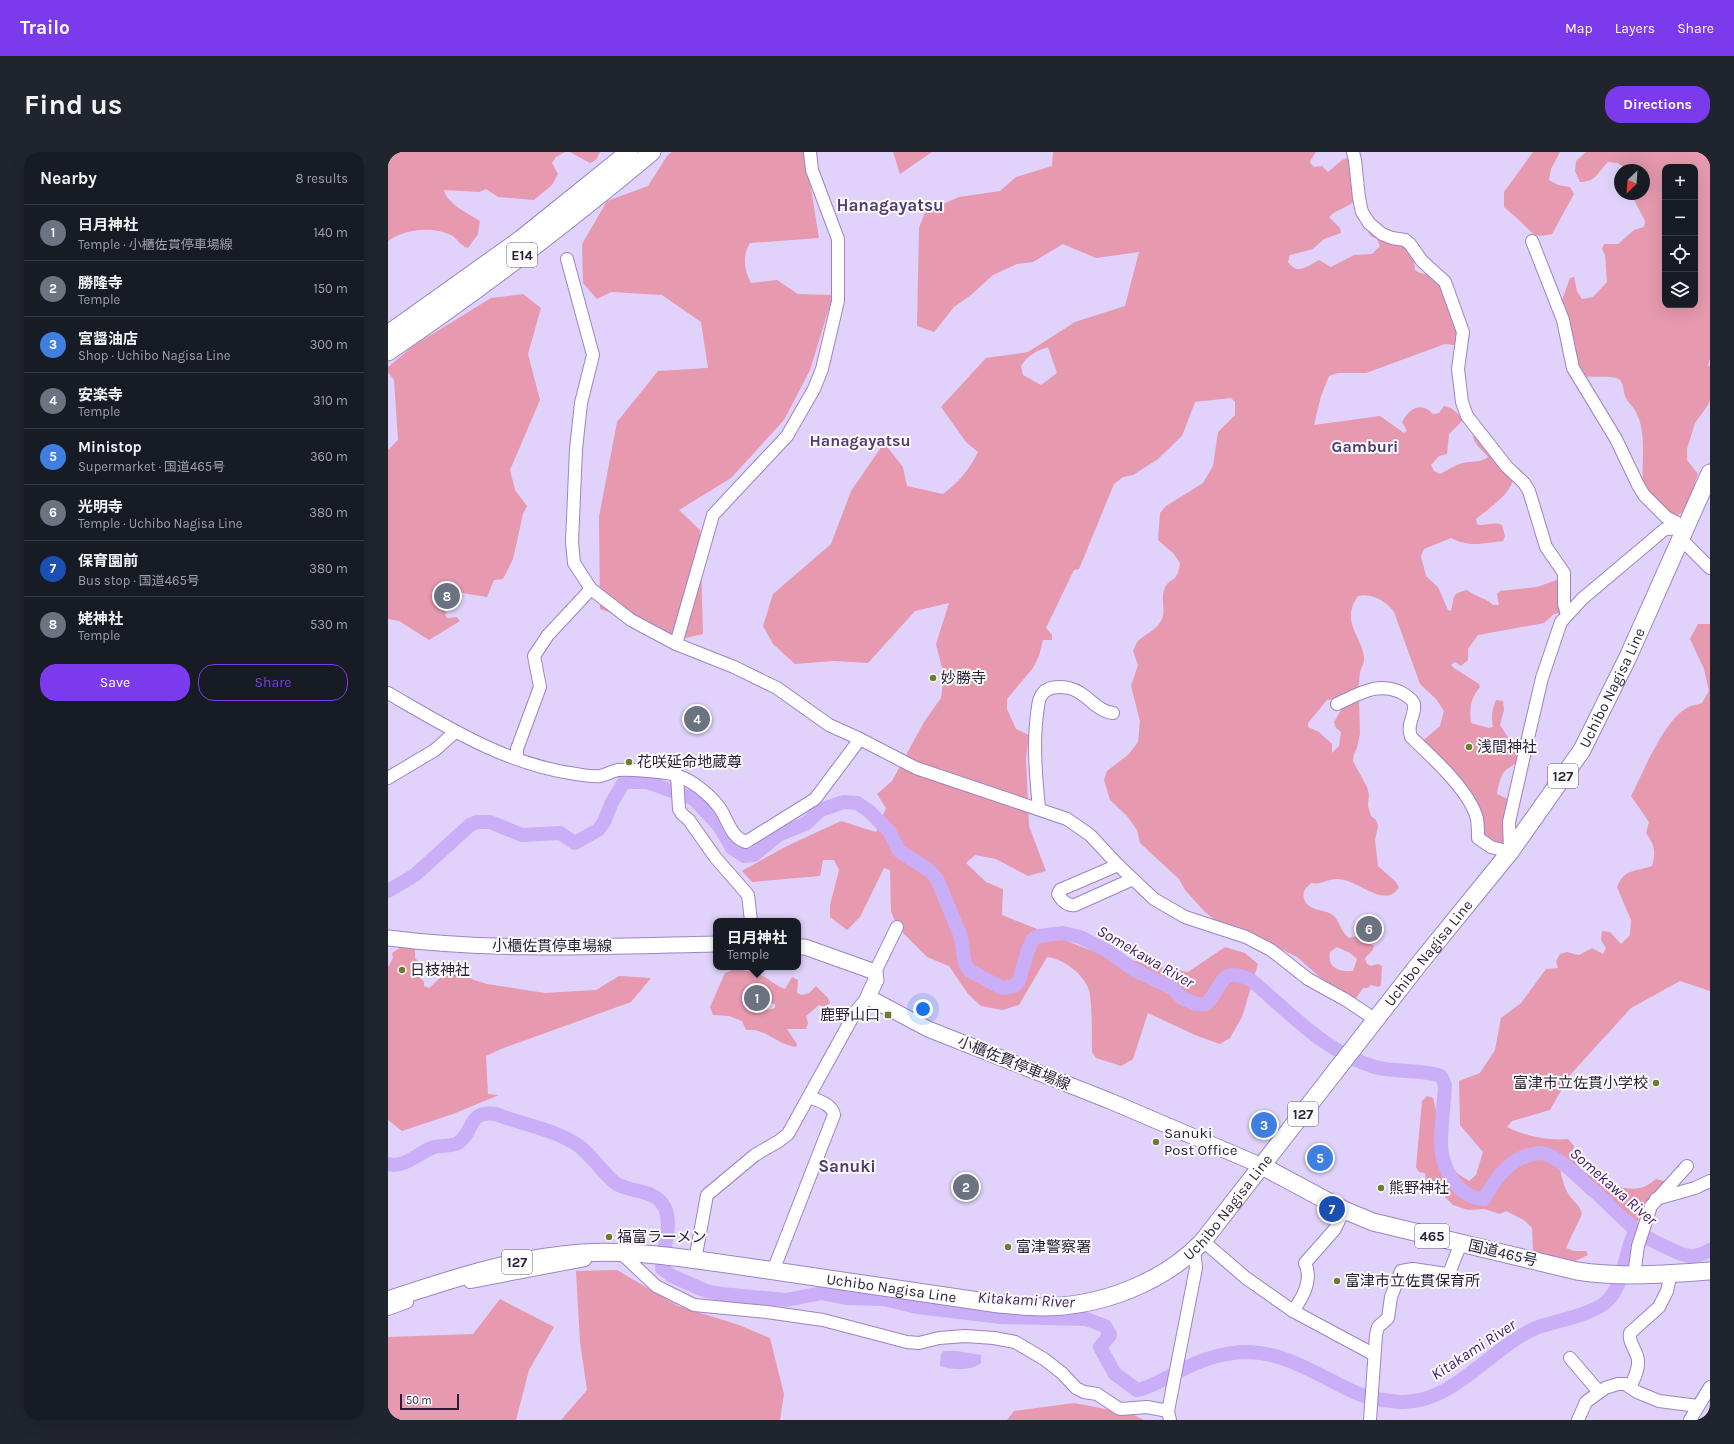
<!DOCTYPE html>
<meta charset="utf-8">
<style>
body{margin:0;font-family:Karla,"Noto Sans JP",sans-serif;background:#20242c;color:#f1f3f6}
.controls{position:absolute;right:12px;top:12px;display:grid;overflow:hidden;border-radius:8px;box-shadow:0 4px 16px #0002}
.controls button{width:36px;height:36px;display:grid;place-items:center;padding:0;border:0;border-bottom:1px solid #363941;background:#171b24;color:#f1f3f6;font:20px sans-serif}
.compass{position:absolute;left:1226px;top:12px;width:36px;height:36px;border-radius:50%;background:#171b24;box-shadow:0 4px 16px #0002;rotate:205deg}
.scale{position:absolute;left:12px;bottom:10px;width:59px;box-sizing:border-box;padding-left:4px;border:2px solid #291f38;border-top:0;font-size:11px;line-height:14px;white-space:nowrap;color:#291f38;-webkit-text-stroke:3px #fbfbfb;paint-order:stroke}
.you{position:absolute;left:535px;top:857px;width:14px;height:14px;margin:-10px;border:3px solid #fff;border-radius:50%;background:#1a73e8;box-shadow:0 0 0 6px #1a73e833}
.badge{display:grid;place-items:center;width:26px;height:26px;border-radius:50%;background:#7c3aed;color:#fff;font-size:13px;font-weight:700}
.pin{position:absolute;translate:-50% -50%;border:2px solid #fff;box-shadow:0 1px 4px #0006}
.popup{position:absolute;left:325px;top:766px;width:88px;height:52px;box-sizing:border-box;display:grid;place-content:center;border-radius:8px;background:#171b24;filter:drop-shadow(0 1px 3px #0005);font-size:13px;white-space:nowrap;color:#9ea1a6}
.popup b{font-size:15px;color:#f1f3f6}
.popup::after{content:'';position:absolute;left:50%;top:100%;margin-left:-8px;border:8px solid transparent;border-top-color:#171b24}
.list{margin:0;padding:0;list-style:none}
h2{display:flex;justify-content:space-between;align-items:center;height:52px;margin:0;padding:0 16px;font-size:17px}
h2 small{font-size:13px;font-weight:400;color:#9ea1a6}
.list li{display:grid;grid-template-columns:26px 1fr auto;gap:12px;align-items:center;box-sizing:border-box;height:56px;padding:0 16px;border-top:1px solid #363941}
.list b{display:block;font-size:15px;white-space:nowrap}
.list p{margin:0;font-size:13px;white-space:nowrap;color:#9ea1a6}
.list em{font-size:13px;font-style:normal;color:#9ea1a6}
.actions{display:flex;gap:8px;padding:12px 16px}
.actions a{flex:1;padding:9px 0;border:1px solid #7c3aed;border-radius:16px;text-align:center;font-size:14px;color:#7c3aed}
.actions .main{background:#7c3aed;color:#fff}
.icon{flex:none;width:22px;height:22px;fill:none;stroke:currentColor;stroke-width:2;stroke-linecap:round;stroke-linejoin:round}
.map{position:relative;flex:none;width:1322px;height:1268px;overflow:hidden;border-radius:16px}
header{display:flex;align-items:center;gap:24px;box-sizing:border-box;height:56px;padding:0 20px;background:#7c3aed;color:#fff}
header strong{font-size:19px}
nav{display:flex;gap:22px;margin-inline-start:auto;font-size:14px}
.intro{display:flex;align-items:center;justify-content:space-between;box-sizing:border-box;height:96px;padding:0 24px}
h1{margin:0;font-size:28px}
.button{padding:10px 18px;border-radius:16px;background:#7c3aed;color:#fff;font-size:14px;font-weight:700}
main{display:flex;gap:24px;padding:0 24px}
aside{flex:1;background:#171b24;border-radius:16px;box-shadow:0 4px 16px #0002}
.map>svg:first-child{display:block}
</style>
<header>
<strong>Trailo</strong>
<nav><a>Map</a><a>Layers</a><a>Share</a></nav>
</header>
<div class="intro"><h1>Find us</h1><a class="button">Directions</a></div>
<main>
<aside>
<h2>Nearby<small>8 results</small></h2>
<ul class="list">
<li><span class="badge" style="background:#6b7280">1</span><div><b>日月神社</b><p>Temple · 小櫃佐貫停車場線</p></div><em>140 m</em></li>
<li><span class="badge" style="background:#6b7280">2</span><div><b>勝隆寺</b><p>Temple</p></div><em>150 m</em></li>
<li><span class="badge" style="background:#3f7fe0">3</span><div><b>宮醤油店</b><p>Shop · Uchibo Nagisa Line</p></div><em>300 m</em></li>
<li><span class="badge" style="background:#6b7280">4</span><div><b>安楽寺</b><p>Temple</p></div><em>310 m</em></li>
<li><span class="badge" style="background:#3f7fe0">5</span><div><b>Ministop</b><p>Supermarket · 国道465号</p></div><em>360 m</em></li>
<li><span class="badge" style="background:#6b7280">6</span><div><b>光明寺</b><p>Temple · Uchibo Nagisa Line</p></div><em>380 m</em></li>
<li><span class="badge" style="background:#1a4fb4">7</span><div><b>保育園前</b><p>Bus stop · 国道465号</p></div><em>380 m</em></li>
<li><span class="badge" style="background:#6b7280">8</span><div><b>姥神社</b><p>Temple</p></div><em>530 m</em></li>
</ul>
<div class="actions"><a class="main">Save</a><a>Share</a></div>
</aside>
<div class="map">
<svg width="1322" height="1268" viewBox="0 0 1322 1268">
<rect width="100%" height="100%" fill="#e0d2fb"/>
<g fill="#e699af" fill-rule="evenodd">
<path d="M0,0H177L168,5L164,11L170,22L164,33L146,48L110,45L98,37L91,40L56,38C58,51 81,62 92,69L90,82L80,96C71,93 70,87 63,83C44,74 16,77 0,89Z"/>
<polygon points="182,0 212,0 208,8 202,11"/>
<path d="M284,0H417L431,86L362,91C354,104 356,118 363,131L389,128L410,142L445,143L422,218L396,268L343,326L291,358L312,378L315,482L284,489L243,468L212,457L211,365L229,270L270,219L320,216L313,170L274,143L223,140L209,147L195,131L194,92L219,49L260,34L279,4Z"/>
<polygon points="505,0 544,0 512,22"/>
<path d="M665,0H928L922,9L923,12L926,15L934,14L940,20L954,8L960,6L963,8L969,46C962,56 949,56 941,65L952,76L953,81L936,87L925,97L902,103L900,110C910,124 919,114 931,108L943,115L966,103L984,102L992,94L989,87L983,84L980,80L985,79L1017,91L1026,108L1027,118L1032,121L1050,125L1072,180L1071,192L1065,193L1057,192L978,221H950L941,224L933,244L926,273L992,264L1016,281L1019,279L1014,270C1021,256 1034,249 1045,262L1051,261L1056,254L1063,256L1076,267L1061,282L1059,302L1051,304L1043,313L1046,319L1052,322C1058,319 1063,316 1069,313C1078,308 1092,312 1100,305C1095,298 1086,293 1085,284H1089L1125,325C1125,341 1100,357 1088,367L1089,372C1097,375 1105,369 1114,373L1117,384L1115,389C1094,391 1083,396 1063,386L1036,397L1033,404L1038,424L1050,435L1060,458L1063,459C1067,445 1062,442 1079,438C1087,445 1099,446 1105,453H1111L1109,442L1112,439L1149,435L1169,428L1173,430L1175,461L1166,462L1156,471L1090,483L1080,497V508L1073,514L1067,510L1063,513L1066,516L1091,532L1092,535C1083,545 1081,557 1083,571L1101,576L1105,575C1103,565 1104,557 1108,548L1115,549L1116,558L1112,573L1133,605C1129,613 1121,614 1116,620C1112,625 1110,636 1109,642L1126,650L1115,690L1110,694L1100,695L1089,664L1032,591L1052,574L1056,559L1048,547L1032,532L1006,460C998,449 983,441 970,444C952,470 973,482 976,505C977,510 973,516 972,520C971,525 972,531 970,535C965,544 948,548 939,548L920,571V575L931,580L944,592V601L951,594L953,580L948,576L946,570L956,553L971,547L972,582L969,596L966,602L965,609L979,635L981,642L980,654L983,664L988,668L990,674L987,688L990,714L1007,729L1011,735C997,759 969,725 947,727C938,728 933,733 923,731C918,736 914,739 916,747C921,761 939,756 947,765C952,772 954,781 961,786C970,782 977,789 986,794L985,798L977,806L979,812L983,814L990,812L994,814L993,833L990,835L983,833L979,836H975L966,849L935,828L909,805L855,778L831,771L817,760L797,738L791,727L752,691L749,678L739,664L722,648L716,628L719,619L741,602L750,590L752,569L743,534L750,513L745,499C747,496 748,490 751,488C759,481 769,478 774,467C778,457 772,446 777,436C782,424 789,433 792,411L785,401L770,388L772,361L778,354L815,331L825,314L830,280L847,263V250L843,246L807,250L794,284L770,307L745,323L735,325L726,332L691,417L686,418L658,476L664,483V488H655L651,504L645,516L619,547V557L628,577L641,583L638,607L641,674L658,719L640,724L608,707L587,703L578,711L598,730L615,737L614,763L699,797L772,815L800,820L837,795L857,801L870,812L854,865L842,886L832,892L807,883L760,861L745,907L733,914L708,906L704,900C704,887 704,847 701,838C695,821 675,807 659,805L631,853L614,858L593,854L580,842L561,814L539,805L509,775L503,759L502,718L496,716L472,765L459,778L442,765V753L451,718L446,708H435L432,724L364,730L354,719L397,695L453,669L488,680L498,656L489,642L504,629L536,570L553,546L556,524L548,492L561,451L527,459L480,511L446,509L407,512L385,492L375,474L385,442L443,392L463,339L496,291L515,315L519,334L555,342C571,330 581,318 590,300L578,290L553,255L598,206L640,200L687,170L737,154L751,100L708,106L675,92L645,110L629,112L605,123L583,143L566,155L546,180L529,174L531,76L537,60L571,45L612,39L628,25L664,14ZM660,195L669,221L653,233L635,223L633,214C640,203 648,199 660,195ZM949,795L962,801L969,807L965,819C951,820 939,816 942,800Z"/>
<path d="M1145,0H1172L1163,17L1161,28L1170,33L1182,35L1186,42L1164,82C1147,86 1146,83 1135,72C1129,66 1122,60 1116,55V40Z"/>
<path d="M1198,0H1322V207L1320,213L1322,215V248L1320,253L1307,271L1299,297V308L1310,322C1304,337 1304,359 1286,365L1255,338C1253,314 1259,283 1249,262C1246,255 1240,251 1237,244C1235,239 1236,231 1231,227C1224,223 1204,226 1194,224L1184,198L1185,186L1181,166L1176,156L1174,148L1182,126L1186,125L1189,139L1194,147L1205,145L1219,130L1217,103L1214,97L1216,92H1230L1246,78L1256,75L1257,69L1246,48L1245,42H1256V18H1240L1230,11L1220,10C1209,21 1208,30 1192,30L1187,19L1188,9ZM1277,15H1307V153H1277Z"/>
<polygon points="135,142 153,156 140,202 152,248 122,318 127,338 139,354 135,362 125,407 115,427 106,428 99,445 62,439 48,452 59,461 57,463 59,466 69,465 72,469 41,488 11,469 0,467 0,298 10,288 6,228 0,220 0,215 25,194 103,146"/>
<path d="M1310,472H1322V839L1292,829L1243,856L1182,923L1162,958L1124,969L1119,975C1137,984 1160,989 1180,987L1186,994C1185,997 1184,1001 1185,1003C1188,1025 1234,1040 1252,1036C1258,1035 1264,1030 1268,1027L1276,1029L1275,1034L1258,1054L1249,1070L1241,1072L1200,1043L1172,1017C1174,1026 1176,1035 1181,1043C1186,1050 1192,1053 1194,1062L1178,1096L1186,1099H1198L1200,1103L1183,1111L1145,1101L1144,1076L1136,1068L1118,1059L1112,1062L1096,1057L1080,1058L1065,1053L1057,1045L1058,1039L1052,1031L1048,1032L1038,1029L1037,1021L1031,1020L1028,1015L1034,949L1039,944L1045,946L1061,1011L1069,1021L1081,1029L1088,1023L1095,1000L1072,973L1071,929L1092,921L1107,898L1113,866L1133,851L1158,817L1170,816L1168,809L1172,802L1179,800L1191,803L1204,796L1215,802L1218,796L1213,788L1214,779L1222,780L1233,792L1242,783L1243,768L1229,735C1237,716 1247,720 1264,714C1268,699 1267,694 1258,681L1261,670L1243,644C1255,621 1276,568 1299,556C1303,553 1309,553 1314,551L1321,539L1316,517L1302,487Z"/>
<polygon points="18,792 27,797 27,806 30,809 30,823 36,830 36,834 41,836 52,826 66,822 74,815 78,824 86,828 99,832 157,841 208,838 231,824 263,826 243,850 113,897 98,904 100,942 111,943 65,962 14,979 0,968 0,815 5,806 4,801"/>
<path d="M347,817C358,818 369,820 378,826C385,830 390,835 397,837L404,825L410,828L409,841L414,843L421,841L428,834L440,846L442,851L436,855L431,853L418,864L420,871L418,877H399L409,892L408,895C389,893 376,875 358,878L354,869L341,864L325,863L322,855L337,821ZM367,832L374,835L381,851L387,852V856L380,858L359,848L360,841Z"/>
<polygon points="229,1118 290,1154 351,1173 382,1186 396,1242 392,1268 173,1268 199,1238 192,1190 188,1119"/>
<polygon points="112,1147 166,1175 141,1218 128,1268 0,1268 0,1185 85,1182"/>
<polygon points="686,1251 744,1262 756,1268 619,1268 626,1259"/>
</g>
<path fill="#caaef7" d="M555,1199H569L593,1203V1211C584,1219 563,1218 552,1214L553,1202Z"/>
<g fill="none" stroke-linecap="round" stroke-linejoin="round">
<g stroke="#caaef7" stroke-width="14">
<path d="M0,739L27,723L82,673L89,670H102L134,683L172,681L187,691L210,678L216,670L224,650L236,630H259L306,647L332,675L344,696L356,704L366,703L390,683L419,671L432,658L456,650L469,651L481,659L501,679L511,699L542,719L549,727L573,785L577,813L582,819L614,836L626,834L631,829L640,798L645,787L651,784L675,781L692,785L720,799L746,818L784,836L794,846L808,852H818C836,834 831,813 863,828C901,860 938,901 987,915C1009,921 1033,917 1053,924L1057,933C1056,952 1053,972 1053,991C1053,1016 1070,1046 1096,1047C1108,1025 1124,1003 1152,1001C1173,1000 1229,1063 1248,1078C1258,1086 1269,1091 1280,1096C1296,1104 1305,1108 1322,1098"/>
<path d="M0,1012C16,1017 31,1000 46,995C53,993 63,995 70,991C87,979 79,958 108,962C135,973 167,977 191,994C204,1003 217,1025 229,1032C246,1042 266,1036 277,1056C285,1073 274,1098 274,1116L284,1124L318,1139L333,1142L398,1148L434,1141L458,1146L496,1147L529,1155L613,1165L698,1167L717,1174L722,1183L712,1195L727,1222L749,1238C763,1236 777,1226 790,1220C813,1207 835,1200 861,1200C902,1201 935,1227 971,1242C980,1246 993,1248 1003,1249C1061,1259 1100,1196 1148,1176C1167,1169 1203,1163 1218,1150C1238,1132 1235,1100 1248,1078"/>
</g>
<g stroke="#9c84c3" stroke-width="14">
<g id="minor">
<polyline points="965,0 967,8 971,46 974,60 981,71 994,82 1004,86 1017,88 1022,92 1034,109 1057,130 1075,180 1070,217 1074,250 1079,264 1119,315 1136,331 1141,339 1158,395 1176,421 1176,452 1179,462"/>
<polyline points="1144,89 1175,168 1185,216 1228,287 1250,333 1256,343 1278,365 1297,375"/>
<polyline points="179,107 205,203 193,251 188,297 184,390 186,411 203,437 243,468 288,492 346,515 389,536 441,573 472,587 528,616 679,667 702,683 730,713 766,747 797,765 858,785 883,798 920,827 958,848 988,868"/>
<polyline points="1293,387 1322,416"/>
<polyline points="288,492 325,363 399,284 426,237 434,217 450,149 450,87 424,18 422,0"/>
<path d="M0,541C59,575 119,613 188,622C195,623 205,625 212,624C218,623 224,619 230,618C240,617 281,620 290,624C305,629 321,642 331,655C340,667 342,685 358,690L427,647L472,587"/>
<path d="M949,552C971,542 991,528 1016,542C1019,544 1025,548 1026,552C1028,563 1018,571 1023,585C1043,604 1083,640 1089,667C1090,673 1090,680 1090,686L1103,695L1122,700L1121,670L1137,599L1154,526L1173,470L1194,447L1277,377L1298,376"/>
<polyline points="129,606 129,597 152,535 146,504 160,483 203,437"/>
<polyline points="289,623 291,657 294,662 301,668 327,705 360,743 363,769"/>
<polyline points="0,626 47,598 67,580"/>
<path d="M651,657C648,625 645,593 649,562C650,557 650,548 653,544C658,534 672,534 681,536C699,540 707,559 725,561"/>
<path d="M730,713L672,738L670,742C674,749 679,754 687,753L745,727"/>
<polyline points="487,820 509,775"/>
<polyline points="1268,1047 1307,1036 1322,1029"/>
<polyline points="815,1089 858,1126 905,1159 985,1202"/>
<polyline points="232,1100 268,1134 306,1153 379,1160 435,1168 519,1190 531,1191 551,1186 577,1184 606,1186 627,1190 656,1207 674,1221 688,1236 696,1240 709,1242 730,1256 733,1257 759,1255 780,1259"/>
<polyline points="307,1108 319,1043 367,1003 391,989 400,982 468,859 480,845"/>
<path d="M385,1119L446,963C444,952 431,949 421,945"/>
<polyline points="1246,1123 1250,1094 1263,1054 1299,1014"/>
<polyline points="82,1130 197,1108"/>
<polyline points="0,1157 19,1150"/>
<path d="M905,1159C915,1145 925,1128 917,1111L947,1077L956,1058"/>
<polyline points="1182,1206 1211,1240"/>
<path d="M1242,1235C1246,1227 1251,1218 1250,1208C1249,1199 1240,1190 1242,1181L1271,1155L1279,1139L1283,1121"/>
<polyline points="782,1268 780,1259 808,1116 806,1098"/>
<polyline points="982,1268 988,1183 990,1175 1000,1166 1003,1145 1013,1119 1025,1117 1058,1122 1062,1119 1073,1091"/>
<polyline points="1190,1268 1198,1250 1217,1236 1230,1232 1237,1232 1249,1240 1271,1249 1310,1254"/>
<polyline points="1302,1268 1322,1235"/>
</g>
</g>
<g stroke="#9c84c3" stroke-width="17">
<g id="major">
<path d="M0,786C109,800 219,794 328,792"/>
<polyline points="410,795 417,795 487,820 488,828 480,845 540,877 722,949 874,1014"/>
</g>
</g>
<g stroke="#9c84c3" stroke-width="19">
<g id="highway">
<polyline points="0,182 133,87 241,0"/>
<path d="M0,200C91,138 179,71 264,0"/>
<path d="M874,1014L956,1058L985,1070L1189,1119C1233,1126 1278,1122 1322,1119"/>
<path id="s1" d="M0,1148C63,1127 127,1106 193,1101C253,1097 314,1109 373,1117C452,1129 532,1140 611,1152C625,1153 639,1155 653,1155C712,1155 775,1131 815,1089L1031,812L1122,700L1194,598L1240,505L1322,321"/>
</g>
</g>
<use href="#minor" stroke="#fff" stroke-width="12"/>
<use href="#major" stroke="#fff" stroke-width="15"/>
<use href="#highway" stroke="#fff" stroke-width="17"/>
</g>
<g fill="#6b7e2f" stroke="#fbfbfb" stroke-width="1.5">
<circle cx="545" cy="526" r="4"/>
<circle cx="1081" cy="595" r="4"/>
<circle cx="241" cy="610" r="4"/>
<circle cx="14" cy="818" r="4"/>
<rect x="496" y="859" width="8" height="8" rx="2"/>
<circle cx="1268" cy="931" r="4"/>
<circle cx="768" cy="990" r="4"/>
<circle cx="993" cy="1036" r="4"/>
<circle cx="221" cy="1085" r="4"/>
<circle cx="620" cy="1095" r="4"/>
<circle cx="949" cy="1129" r="4"/>
</g>
<g text-anchor="middle" stroke-width="4" stroke-linejoin="round" paint-order="stroke">
<g fill="#fbfbfb" stroke="#686172" stroke-width="1">
<rect x="119" y="91" width="30" height="24" rx="3"/>
<rect x="1160" y="612" width="30" height="24" rx="3"/>
<rect x="900" y="950" width="30" height="24" rx="3"/>
<rect x="1027" y="1072" width="34" height="24" rx="3"/>
<rect x="114" y="1098" width="30" height="24" rx="3"/>
</g>
<g font-size="14" font-weight="bold" fill="#291f38">
<text x="134" y="108">E14</text>
<text x="1175" y="629">127</text>
<text x="915" y="967">127</text>
<text x="1044" y="1089">465</text>
<text x="129" y="1115">127</text>
</g>
<g font-size="15" fill="#291f38" stroke="#fbfbfb" text-anchor="start">
<text x="553" y="531">妙勝寺</text>
<text x="1089" y="600">浅間神社</text>
<text x="249" y="615">花咲延命地蔵尊</text>
<text x="22" y="823">日枝神社</text>
<text x="492" y="868" text-anchor="end">鹿野山口</text>
<text x="1260" y="936" text-anchor="end">富津市立佐貫小学校</text>
<text x="776" y="986">Sanuki<tspan x="776" dy="17">Post Office</tspan></text>
<text x="1001" y="1041">熊野神社</text>
<text x="229" y="1090">福富ラーメン</text>
<text x="628" y="1100">富津警察署</text>
<text x="957" y="1134">富津市立佐貫保育所</text>
</g>
<g font-size="15" fill="#291f38" stroke="#fbfbfb">
<text dy="5" stroke="none"><textPath href="#s1" startOffset="1532">Uchibo Nagisa Line</textPath></text>
<text x="164" y="799">小櫃佐貫停車場線</text>
<text dy="5" stroke="none"><textPath href="#s1" startOffset="1208">Uchibo Nagisa Line</textPath></text>
<text transform="translate(626 911) rotate(22)" y="5">小櫃佐貫停車場線</text>
<text dy="5" stroke="none"><textPath href="#s1" startOffset="884">Uchibo Nagisa Line</textPath></text>
<text transform="translate(1115 1101) rotate(13)" y="5">国道465号</text>
<text dy="5" stroke="none"><textPath href="#s1" startOffset="512">Uchibo Nagisa Line</textPath></text>
</g>
<g font-size="16" font-weight="bold" fill="#523a73" stroke="#fbfbfb">
<text x="472" y="294">Hanagayatsu</text>
<text x="977" y="300">Gamburi</text>
</g>
<g font-size="16" font-style="italic" fill="#431b6d" stroke="#fbfbfb">
<text transform="translate(758 804) rotate(30)" y="6">Somekawa River</text>
<text transform="translate(1226 1034) rotate(41)" y="6">Somekawa River</text>
<text transform="translate(638 1147) rotate(3)" y="6">Kitakami River</text>
<text transform="translate(1085 1197) rotate(-33)" y="6">Kitakami River</text>
</g>
<g font-size="17" font-weight="bold" fill="#523a73" stroke="#fbfbfb">
<text x="502" y="59">Hanagayatsu</text>
<text x="459" y="1020">Sanuki</text>
</g>
</g>
</svg>
<div class="controls">
<button>+</button>
<button>−</button>
<button><svg class="icon" aria-label="locate" viewBox="0 0 24 24"><circle cx="12" cy="12" r="6"/><path d="M12 2v4M12 18v4M2 12h4M18 12h4"/></svg></button>
<button><svg class="icon" aria-label="layers" viewBox="0 0 24 24"><path d="M12 4l9 5-9 5-9-5zM3 14l9 5 9-5"/></svg></button>
</div>
<svg class="compass" viewBox="-18 -18 36 36"><path d="M0-13l5 13h-10z" fill="#e53935"/><path d="M0 13l5-13h-10z" fill="#9ea1a6"/></svg>
<div class="scale">50 m</div>
<div class="you"></div>
<div class="pin badge" style="left:369px;top:846px;background:#6b7280">1</div>
<div class="popup"><b>日月神社</b>Temple</div>
<div class="pin badge" style="left:578px;top:1035px;background:#6b7280">2</div>
<div class="pin badge" style="left:876px;top:973px;background:#3f7fe0">3</div>
<div class="pin badge" style="left:309px;top:567px;background:#6b7280">4</div>
<div class="pin badge" style="left:932px;top:1006px;background:#3f7fe0">5</div>
<div class="pin badge" style="left:981px;top:777px;background:#6b7280">6</div>
<div class="pin badge" style="left:944px;top:1057px;background:#1a4fb4">7</div>
<div class="pin badge" style="left:59px;top:444px;background:#6b7280">8</div>
</div>
</main>
